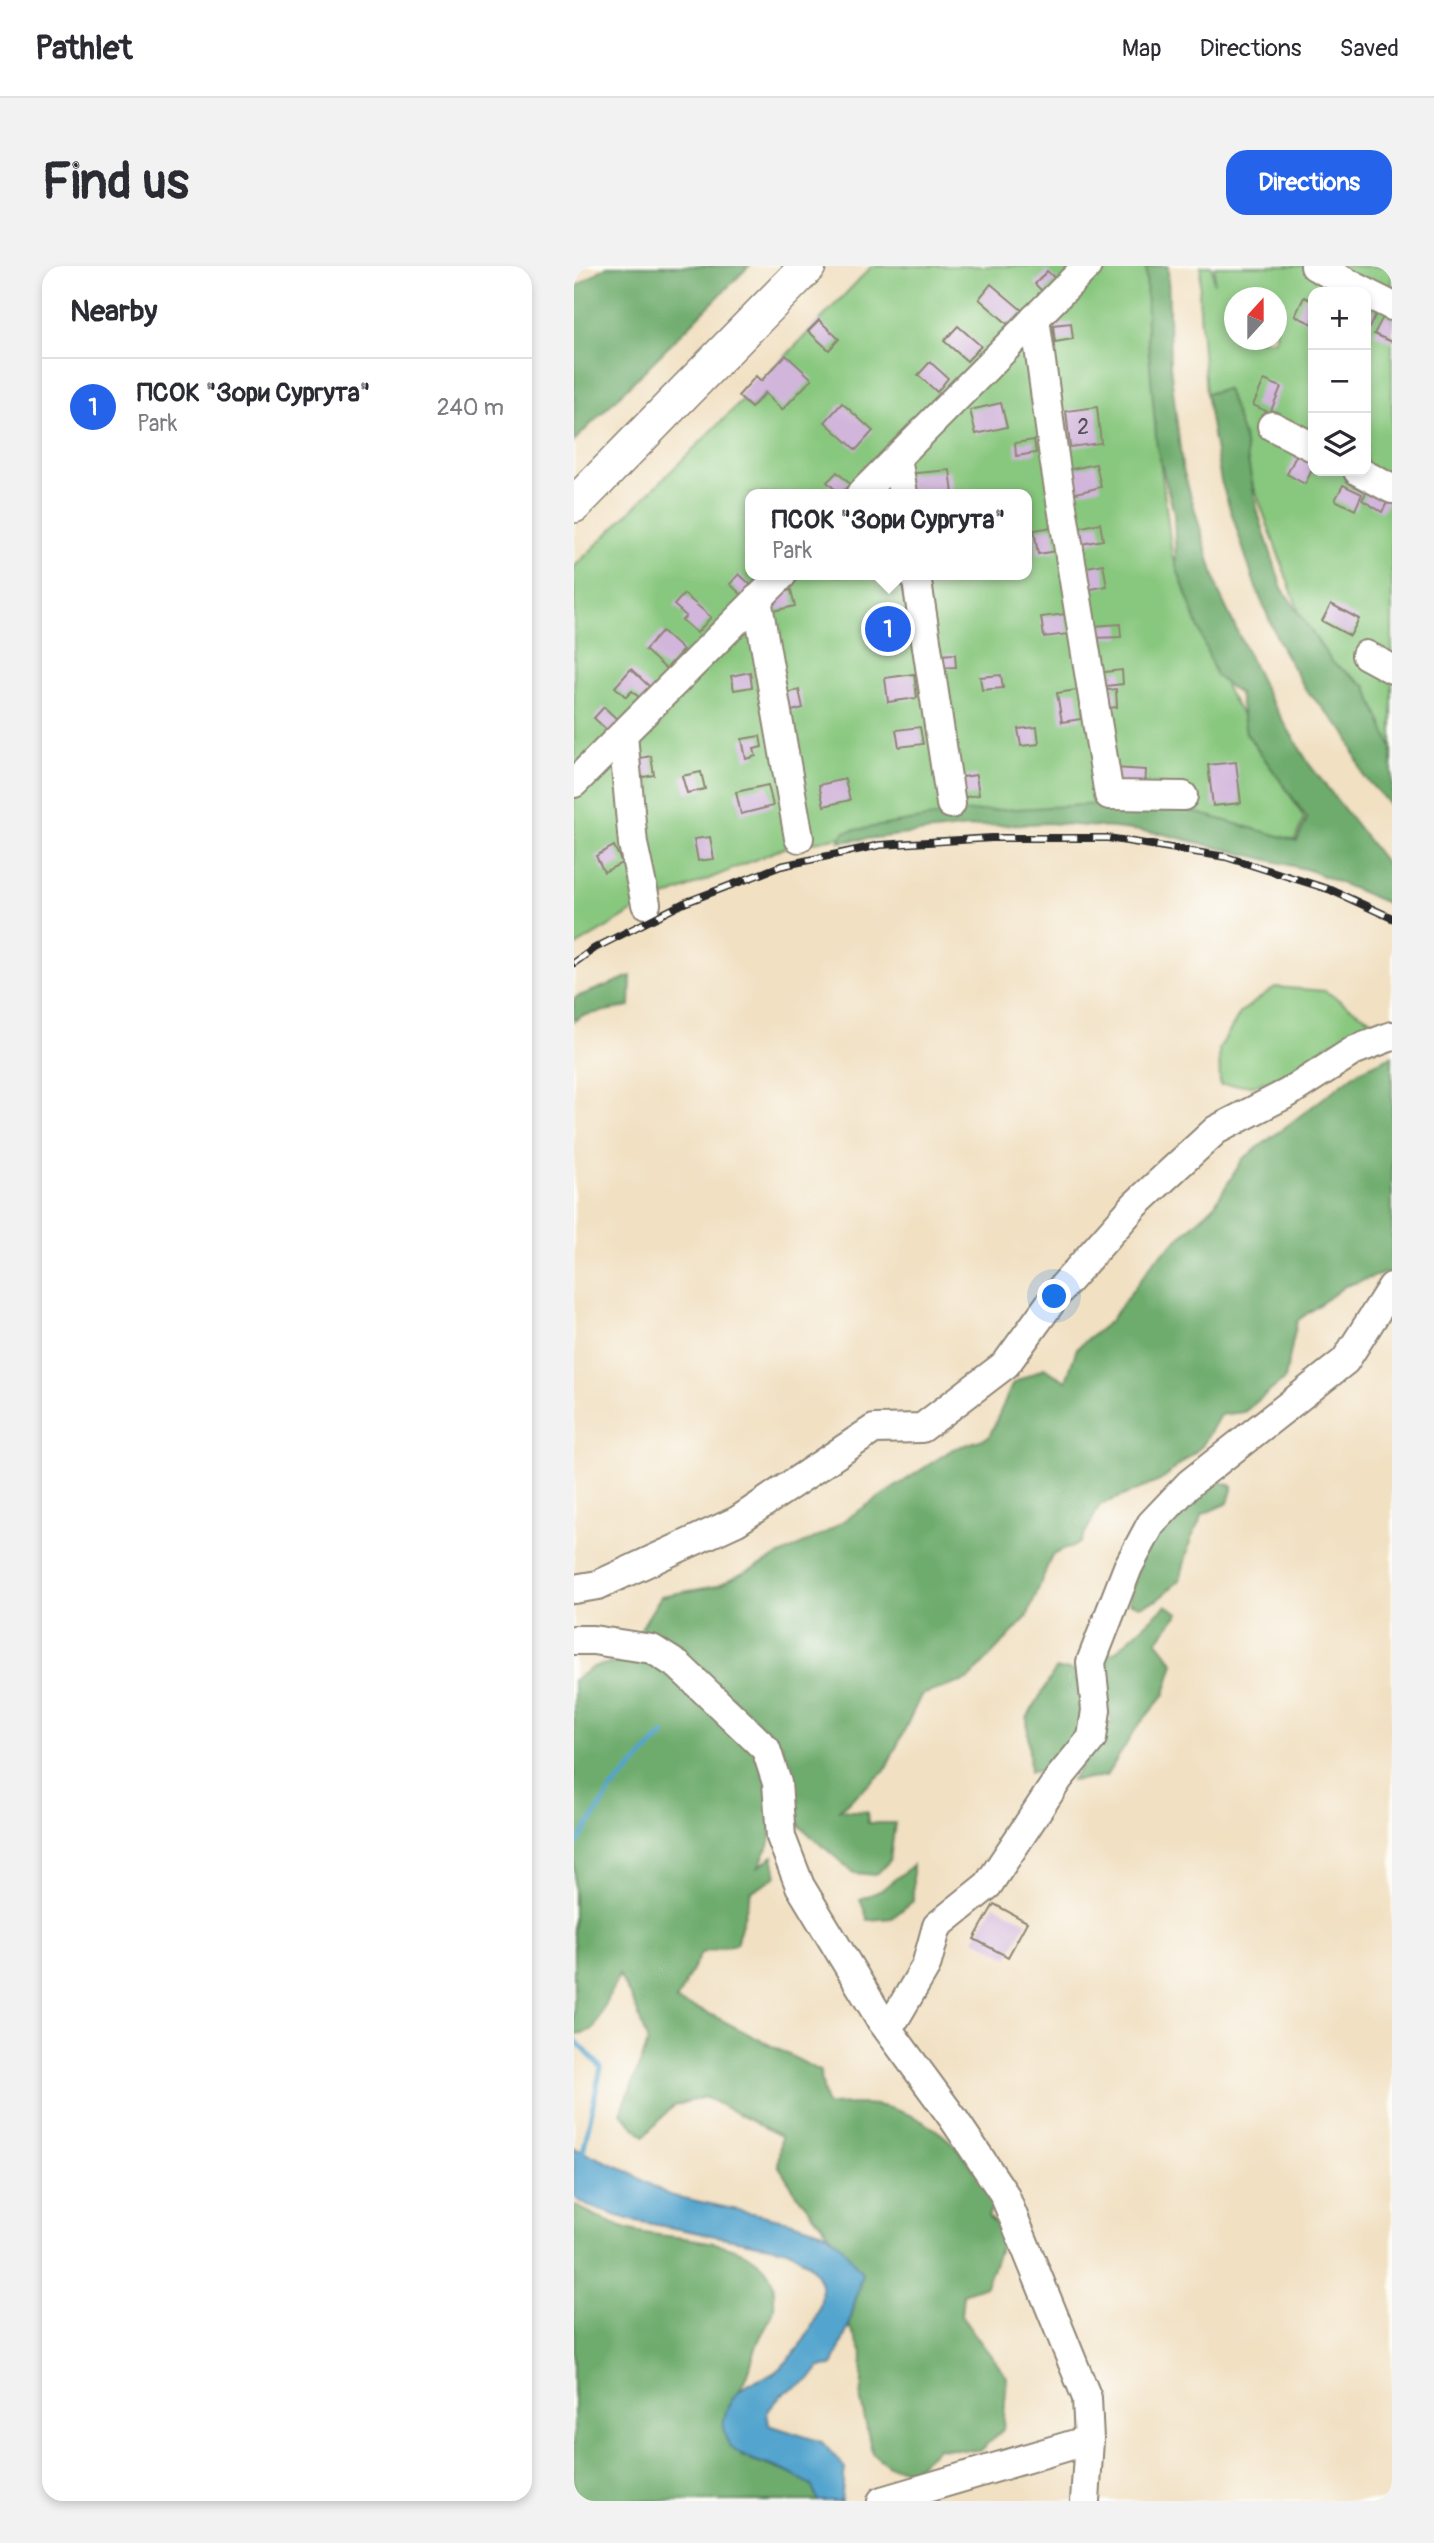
<!DOCTYPE html>
<meta charset="utf-8">
<style>
body{margin:0;font-family:Pangolin,sans-serif;background:#f2f2f3;color:#2b2b33}
.controls{position:absolute;right:21px;top:21px;display:grid;overflow:hidden;border-radius:14px;box-shadow:0 4px 10px #0003}
.controls button{width:63px;height:63px;display:grid;place-items:center;padding:0;border:0;border-bottom:2px solid #e1e1e2;background:#fff;color:#2b2b33;font:35px sans-serif}
.compass{position:absolute;left:650px;top:21px;width:63px;height:63px;border-radius:50%;background:#fff;box-shadow:0 4px 10px #0003;rotate:21deg}
.you{position:absolute;left:481px;top:1031px;width:24px;height:24px;margin:-18px;border:5px solid #fff;border-radius:50%;background:#1a73e8;box-shadow:0 0 0 10px #1a73e833}
.badge{display:grid;place-items:center;width:46px;height:46px;border-radius:50%;background:#2563eb;color:#fff;font-size:23px;font-weight:700}
.pin{position:absolute;translate:-50% -50%;border:4px solid #fff;box-shadow:0 2px 7px #0006}
.popup{position:absolute;left:171px;top:223px;width:287px;height:91px;box-sizing:border-box;display:grid;place-content:center;border-radius:14px;background:#fff;filter:drop-shadow(0 2px 5px #0005);font-size:23px;white-space:nowrap;color:#7c7c81}
.popup b{font-size:26px;color:#2b2b33}
.popup::after{content:'';position:absolute;left:50%;top:100%;margin-left:-14px;border:14px solid transparent;border-top-color:#fff}
.list{margin:0;padding:0;list-style:none}
h2{display:flex;justify-content:space-between;align-items:center;height:91px;margin:0;padding:0 28px;font-size:30px}
h2 small{font-size:23px;font-weight:400;color:#7c7c81}
.list li{display:grid;grid-template-columns:46px 1fr auto;gap:21px;align-items:center;box-sizing:border-box;height:98px;padding:0 28px;border-top:2px solid #e1e1e2}
.list b{display:block;font-size:26px;white-space:nowrap}
.list p{margin:0;font-size:23px;white-space:nowrap;color:#7c7c81}
.list em{font-size:23px;font-style:normal;color:#7c7c81}
.icon{flex:none;width:38px;height:38px;fill:none;stroke:currentColor;stroke-width:2;stroke-linecap:round;stroke-linejoin:round}
.map{position:relative;flex:none;width:818px;height:2235px;overflow:hidden;border-radius:21px}
header{display:flex;align-items:center;gap:42px;box-sizing:border-box;height:98px;padding:0 35px;background:#fff;border-bottom:2px solid #e1e1e2}
header strong{font-size:33px}
nav{display:flex;gap:38px;margin-inline-start:auto;font-size:24px}
.intro{display:flex;align-items:center;justify-content:space-between;box-sizing:border-box;height:168px;padding:0 42px}
h1{margin:0;font-size:49px}
.button{padding:18px 32px;border-radius:21px;background:#2563eb;color:#fff;font-size:24px;font-weight:700}
main{display:flex;gap:42px;padding:0 42px}
aside{flex:1;background:#fff;border-radius:21px;box-shadow:0 4px 10px #0003}
.map>svg:first-child{display:block}
</style>
<header>
<strong>Pathlet</strong>
<nav><a>Map</a><a>Directions</a><a>Saved</a></nav>
</header>
<div class="intro"><h1>Find us</h1><a class="button">Directions</a></div>
<main>
<aside>
<h2>Nearby<small></small></h2>
<ul class="list">
<li><span class="badge">1</span><div><b>ПСОК &quot;Зори Сургута&quot;</b><p>Park</p></div><em>240 m</em></li>
</ul>
</aside>
<div class="map">
<svg width="818" height="2235" viewBox="0 0 818 2235">
<rect width="100%" height="100%" fill="#fdfcf7"/>
<filter id="ink" filterUnits="userSpaceOnUse"><feTurbulence type="fractalNoise" baseFrequency=".0143" numOctaves="2"/><feDisplacementMap in="SourceGraphic" scale="14" xChannelSelector="R" yChannelSelector="G"/><feConvolveMatrix kernelMatrix="1 2 1 2 8 2 1 2 1" color-interpolation-filters="sRGB"/></filter>
<filter id="wash" filterUnits="userSpaceOnUse"><feTurbulence type="fractalNoise" baseFrequency=".00686" numOctaves="4" result="noise"/><feDisplacementMap in="SourceGraphic" scale="28" xChannelSelector="R" yChannelSelector="G"/><feGaussianBlur stdDeviation="1.57" result="paint"/><feColorMatrix in="noise" values="0 0 0 0 0 0 0 0 0 0 0 0 0 0 0 0 0 1.4 0 .05"/><feComposite in="paint" operator="in"/></filter>
<g filter="url(#wash)">
<rect width="100%" height="100%" fill="#f1e0c2"/>
<g fill="#88c77e" stroke="#5a7954" stroke-width="2" fill-rule="evenodd">
<path d="M298,0H577L583,170L598,289L654,426L730,552L721,574L405,546L212,581L67,641L0,681V301L169,134L177,142L191,128L183,120ZM176,228H452V309H176Z"/>
<path d="M627,0H638L640,18L641,0H818V501L742,393L645,124L632,128L625,31ZM739,26H792V205H739ZM660,32H702V74H660Z"/>
<polygon points="701,721 751,725 802,757 752,780 712,807 682,819 646,819 645,783 667,746"/>
</g>
<g fill="#6eac6d" stroke="#4c6c4c" stroke-width="2">
<polygon points="33,0 175,0 0,175 0,22"/>
<polygon points="572,0 594,0 596,99 608,200 645,327 693,428 735,498 818,605 818,639 735,604 585,567 540,562 473,557 403,560 265,576 270,566 388,546 528,538 613,544 723,575 733,552 672,467 665,428 642,410 602,300 600,247 583,182 573,65"/>
<polygon points="653,123 670,173 683,244 708,322 758,396 792,420 818,482 818,541 790,511 772,467 732,424 707,381 682,322 647,215 632,128"/>
<polygon points="57,710 56,740 7,750 0,755 0,732"/>
<polygon points="818,790 818,1005 771,1020 723,1055 711,1113 670,1146 646,1149 628,1180 586,1215 526,1239 506,1277 478,1289 453,1351 394,1414 347,1429 311,1505 265,1544 293,1546 294,1557 321,1557 316,1594 302,1609 280,1607 220,1555 208,1478 89,1373 61,1372 87,1330 143,1320 251,1267 379,1183 415,1171 439,1117 470,1102 492,1115 503,1082 536,1055 581,994 639,941 669,893 785,805"/>
<polygon points="634,1212 659,1220 654,1237 629,1248 617,1273 606,1314 583,1334 566,1340 555,1336 565,1296 590,1256"/>
<polygon points="592,1339 605,1347 583,1375 600,1397 591,1428 563,1461 532,1510 497,1515 538,1456 526,1416 529,1386 540,1387"/>
<path d="M66,1391L96,1405L183,1485L198,1529L197,1573L185,1600L199,1590L203,1610L177,1626L162,1678L127,1687L102,1735L132,1746L246,1805L252,1839C269,1839 290,1836 307,1840C366,1853 390,1887 423,1933L414,1950L432,1966L412,2020L389,2028L387,2050L433,2111L429,2164L405,2185L364,2182L338,2204L315,2200L298,2187L287,2135L289,2089L275,2060L288,2007L224,1930L204,1899L207,1870L131,1831L99,1840L70,1870L47,1847L74,1777L61,1739L45,1709L20,1763L0,1770V1414L19,1401Z"/>
<path d="M482,1403L500,1404C504,1412 509,1421 510,1430C517,1465 492,1504 456,1506L453,1452Z"/>
<polygon points="339,1599 339,1635 318,1652 294,1654 286,1633 306,1625"/>
<path d="M0,1939C21,1949 42,1961 64,1966C104,1974 202,1971 200,2030C200,2035 201,2041 199,2046C197,2054 191,2062 187,2070C175,2093 179,2111 159,2132L167,2190L221,2209L238,2219L244,2235H0Z"/>
</g>
<path fill="#53a4ce" stroke="#3f687c" stroke-width="2" d="M0,1882L45,1901L95,1929L215,1955L253,1967L268,1981L288,2007L275,2060L258,2100L246,2101L236,2114L208,2128L193,2146L195,2159L248,2176L271,2202L267,2235H244L237,2219C227,2213 216,2207 204,2202C185,2194 166,2195 154,2176C145,2163 151,2142 160,2131C171,2116 187,2115 201,2106C223,2090 252,2048 247,2019C243,2001 226,1990 211,1983L57,1954L14,1940L0,1931Z"/>
<g fill="none" stroke-linecap="round" stroke-linejoin="round">
<g stroke="#53a4ce" stroke-width="5">
<polyline points="0,1582 37,1524 90,1468"/>
<polyline points="0,1773 27,1801 9,1886"/>
</g>
</g>
<g id="blocks">
<g fill="#d2b5db">
<polygon points="473,5 483,14 470,27 461,18"/>
<polygon points="417,18 449,45 436,60 405,33"/>
<polygon points="730,31 739,35 739,58 721,50"/>
<polygon points="792,41 803,46 794,64 792,63"/>
<polygon points="810,49 818,53 818,76 800,68"/>
<polygon points="245,54 265,73 255,84 234,65"/>
<polygon points="497,57 499,73 481,76 479,59"/>
<polygon points="384,60 407,80 393,95 370,75"/>
<polygon points="212,89 238,113 208,144 191,127 177,142 164,130 182,110 187,115"/>
<polygon points="356,96 374,112 363,126 344,109"/>
<polygon points="690,114 707,121 696,147 679,139"/>
<polygon points="268,137 299,165 282,184 251,156"/>
<polygon points="427,137 433,161 402,168 396,144"/>
<polygon points="523,141 527,177 496,181 492,145"/>
<polygon points="460,174 462,187 442,190 441,177"/>
<polygon points="723,188 739,197 739,202 731,218 713,208"/>
<polygon points="522,198 527,221 498,228 493,204"/>
<polygon points="376,204 379,228 334,228 332,208"/>
<polygon points="263,206 276,218 266,228 253,216"/>
<polygon points="769,219 788,228 781,244 761,234"/>
<polygon points="795,221 815,233 808,246 788,234"/>
<polygon points="526,257 529,274 507,278 504,262"/>
<polygon points="479,261 483,285 464,288 460,264"/>
<polygon points="529,298 533,320 512,324 508,302"/>
<polygon points="165,308 179,321 170,331 156,318"/>
<polygon points="217,324 221,340 199,345 195,329"/>
<polygon points="110,328 137,351 123,367 108,354 112,350 100,339"/>
<polygon points="757,338 785,353 776,370 748,355"/>
<polygon points="491,348 495,368 470,371 467,351"/>
<polygon points="330,354 331,374 315,375 313,355"/>
<polygon points="546,358 547,371 519,372 519,360"/>
<polygon points="88,365 109,384 92,403 71,384"/>
<polygon points="381,388 382,401 366,402 365,389"/>
<polygon points="57,403 79,424 69,435 58,425 52,431 41,421"/>
<polygon points="548,404 549,418 523,421 522,407"/>
<polygon points="176,406 178,421 160,424 157,410"/>
<polygon points="340,408 343,432 314,436 311,412"/>
<polygon points="427,409 429,422 408,424 406,411"/>
<polygon points="542,423 543,441 526,443 525,425"/>
<polygon points="225,424 229,442 207,448 202,429"/>
<polygon points="503,424 507,453 488,456 483,427"/>
<polygon points="30,441 46,456 36,467 20,452"/>
<polygon points="346,461 349,478 325,481 322,464"/>
<polygon points="463,461 465,478 447,480 444,463"/>
<polygon points="186,470 188,481 180,483 182,490 172,493 168,473"/>
<polygon points="77,490 80,509 59,513 56,494"/>
<polygon points="662,496 667,537 639,540 634,499"/>
<polygon points="540,502 572,504 571,525 539,523"/>
<polygon points="127,506 131,523 113,527 108,510"/>
<polygon points="402,509 405,529 385,532 382,512"/>
<polygon points="271,513 276,534 250,540 245,519"/>
<polygon points="194,519 199,540 167,548 162,526"/>
<polygon points="136,571 140,593 124,595 120,573"/>
<polygon points="40,580 48,597 30,606 22,590"/>
<polygon points="420,1638 453,1656 434,1691 400,1673"/>
</g>
</g>
</g>
<g filter="url(#ink)">
<use href="#blocks" fill-opacity="0" stroke="#8e8676" stroke-width="2"/>
<g fill="none" stroke-linecap="round" stroke-linejoin="round">
<g stroke="#8e8676" stroke-width="32">
<g id="minor">
<polyline points="741,0 791,26"/>
<polyline points="792,27 818,40"/>
<polyline points="461,52 481,198 535,529 609,530"/>
<polyline points="698,160 739,181"/>
<polyline points="323,192 329,228"/>
<polyline points="784,205 818,223"/>
<polyline points="287,228 513,0"/>
<polyline points="342,309 377,538"/>
<polyline points="183,333 225,572"/>
<polyline points="792,389 818,403"/>
<polyline points="49,469 59,578 72,638"/>
<polyline points="0,517 208,309"/>
<polyline points="0,1323 24,1319 163,1255 300,1163 348,1162 432,1098 485,1025 561,939 642,864 714,827 781,784 818,770"/>
<polyline points="0,1374 19,1374 78,1383 105,1400 192,1483 203,1517 207,1571 226,1620 307,1754 379,1852 430,1928 513,2132 515,2174 511,2235"/>
<polyline points="307,1754 322,1751 352,1700 363,1660 414,1619 485,1512 518,1472 522,1444 517,1396 554,1301 577,1258 616,1217 771,1095 818,1021"/>
<polyline points="308,2235 515,2174"/>
</g>
</g>
<g stroke="#8e8676" stroke-width="38">
<polyline id="major" points="0,239 234,0"/>
</g>
<use href="#minor" stroke="#fff" stroke-width="28"/>
<use href="#major" stroke="#fff" stroke-width="35"/>
<g stroke="#2b2b2b" stroke-width="8">
<polyline id="rail" points="0,697 21,682 110,637 207,600 306,579 418,572 534,572 652,591 757,624 818,652"/>
</g>
<use href="#rail" stroke="#fdfcf7" stroke-width="5" stroke-dasharray="16" stroke-linecap="butt"/>
</g>
</g>
<g text-anchor="middle" stroke-width="5" stroke-linejoin="round" paint-order="stroke">
<g font-size="21" fill="#554e57">
<text x="509" y="168">2</text>
</g>
</g>
</svg>
<div class="controls">
<button>+</button>
<button>−</button>
<button><svg class="icon" aria-label="layers" viewBox="0 0 24 24"><path d="M12 4l9 5-9 5-9-5zM3 14l9 5 9-5"/></svg></button>
</div>
<svg class="compass" viewBox="-18 -18 36 36"><path d="M0-13l5 13h-10z" fill="#e53935"/><path d="M0 13l5-13h-10z" fill="#7c7c81"/></svg>
<div class="you"></div>
<div class="pin badge" style="left:314px;top:363px">1</div>
<div class="popup"><b>ПСОК &quot;Зори Сургута&quot;</b>Park</div>
</div>
</main>
